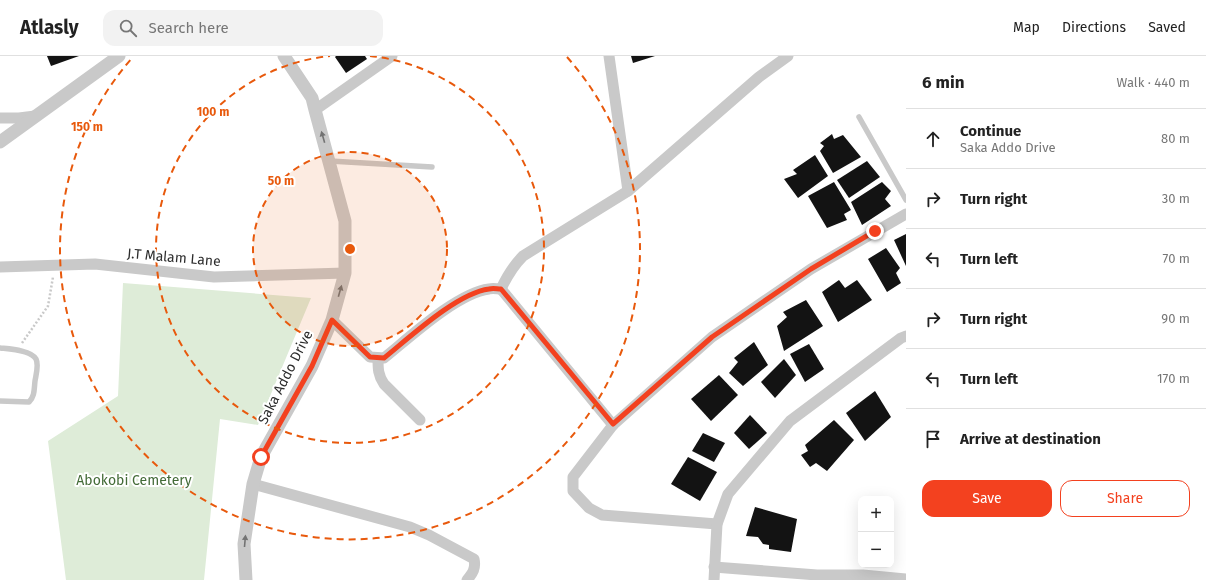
<!DOCTYPE html>
<meta charset="utf-8">
<style>
body{margin:0;font-family:"Fira Sans",sans-serif;background:#f2f2f2;color:#222}
.controls{position:absolute;right:12px;bottom:12px;display:grid;overflow:hidden;border-radius:8px;box-shadow:0 4px 16px #0002}
.controls button{width:36px;height:36px;display:grid;place-items:center;padding:0;border:0;border-bottom:1px solid #e0e0e0;background:#fff;color:#222;font:20px sans-serif}
.stop{position:absolute;width:12px;height:12px;margin:-9px;border:3px solid #f3411f;border-radius:50%;background:#fff}
.stop.end{background:#f3411f;border-color:#fff;box-shadow:0 1px 4px #0008}
.list{margin:0;padding:0;list-style:none}
h2{display:flex;justify-content:space-between;align-items:center;height:52px;margin:0;padding:0 16px;font-size:17px}
h2 small{font-size:13px;font-weight:400;color:#767676}
.list li{display:grid;grid-template-columns:26px 1fr auto;gap:12px;align-items:center;box-sizing:border-box;height:60px;padding:0 16px;border-top:1px solid #e0e0e0}
.list b{display:block;font-size:15px;white-space:nowrap}
.list p{margin:0;font-size:13px;white-space:nowrap;color:#767676}
.list em{font-size:13px;font-style:normal;color:#767676}
.actions{display:flex;gap:8px;padding:12px 16px}
.actions a{flex:1;padding:9px 0;border:1px solid #f3411f;border-radius:12px;text-align:center;font-size:14px;color:#f3411f}
.actions .main{background:#f3411f;color:#fff}
.icon{flex:none;width:22px;height:22px;fill:none;stroke:currentColor;stroke-width:2;stroke-linecap:round;stroke-linejoin:round}
.map{position:relative;flex:none;width:906px;height:524px;overflow:hidden}
header{display:flex;align-items:center;gap:24px;box-sizing:border-box;height:56px;padding:0 20px;background:#fff;border-bottom:1px solid #e0e0e0}
header strong{font-size:19px}
nav{display:flex;gap:22px;margin-inline-start:auto;font-size:14px}
.search{width:280px;height:36px;background:#f2f2f2;display:flex;align-items:center;gap:10px;box-sizing:border-box;padding:0 14px;border-radius:12px;color:#767676;font-size:15px}
main{display:flex}
aside{flex:1;background:#fff}
.map>svg:first-child{display:block}
</style>
<header>
<strong>Atlasly</strong>
<div class="search"><svg class="icon" aria-label="search" viewBox="0 0 24 24"><circle cx="10" cy="10" r="6"/><path d="M15 15l6 6"/></svg>Search here</div>
<nav><a>Map</a><a>Directions</a><a>Saved</a></nav>
</header>
<main>
<div class="map">
<svg width="906" height="524" viewBox="0 0 906 524">
<rect width="100%" height="100%" fill="#fff"/>
<polygon fill="#deecd8" points="123,227 311,242 258,369 220,363 204,524 66,524 48,385 118,340"/>
<g fill="#131313">
<polygon points="47,0 79,0 51,10"/>
<polygon points="336,0 365,0 367,3 346,17 335,1"/>
<polygon points="631,0 655,0 633,7"/>
<polygon points="832,78 834,83 843,79 861,101 833,117 820,95 824,90 820,87"/>
<polygon points="815,99 828,120 798,142 784,123 797,118 793,114"/>
<polygon points="867,105 880,121 849,142 837,124"/>
<polygon points="834,126 851,154 844,158 847,164 827,172 808,140"/>
<polygon points="882,126 891,135 885,143 891,150 862,169 851,146"/>
<polygon points="906,178 906,210 894,184"/>
<polygon points="886,192 900,212 896,217 901,227 887,236 868,203"/>
<polygon points="839,224 845,232 857,224 872,244 838,266 822,236"/>
<polygon points="806,244 823,270 784,295 777,270 787,261 783,256"/>
<polygon points="754,286 768,309 743,330 729,317 738,306 734,302"/>
<polygon points="809,288 824,313 805,326 790,298"/>
<polygon points="784,303 796,319 775,342 761,326"/>
<polygon points="719,319 738,339 711,365 691,343"/>
<polygon points="875,335 891,361 865,385 846,357"/>
<polygon points="750,359 767,377 749,393 734,377"/>
<polygon points="834,364 854,384 827,415 816,407 810,411 801,399 808,395 805,389"/>
<polygon points="703,377 725,387 714,406 692,395"/>
<polygon points="688,401 717,416 700,445 671,428"/>
<polygon points="755,451 797,463 791,496 769,493 769,489 763,488 758,481 746,480"/>
</g>
<g fill="none" stroke-linecap="round" stroke-linejoin="round">
<polyline stroke="#c9c9c9" stroke-width="2.5" stroke-dasharray="2 2" stroke-linecap="butt" points="22,287 48,250 53,221"/>
<g stroke="#c9c9c9" stroke-width="5.5">
<polyline points="859,61 906,144"/>
<polyline points="330,105 432,111"/>
<path d="M0,292C9,293 31,294 36,303C39,309 36,319 35,325C34,333 35,340 29,346L0,345"/>
</g>
<g stroke="#c9c9c9" stroke-width="11">
<polyline points="609,0 628,135"/>
<polyline points="315,54 392,0"/>
<polyline points="0,62 19,62 35,60"/>
<polyline points="0,211 95,208 214,221 345,217"/>
<polyline points="501,233 613,369"/>
<path d="M332,264L370,301L384,302C409,282 457,237 489,233C493,232 497,233 501,233C507,220 513,210 523,200L628,135L759,21L788,0"/>
<path d="M378,302C378,313 378,319 384,328L420,364"/>
<path d="M253,428L410,471L429,479L474,503C476,512 473,517 467,524"/>
<polyline points="717,468 602,459 589,452 573,435 573,421 613,369 712,281 811,213 906,158"/>
<polyline points="714,511 817,519 863,519 906,523"/>
<polyline points="714,524 717,468 728,438 790,365 901,282 906,280"/>
</g>
<g stroke="#c9c9c9" stroke-width="13">
<polyline points="0,86 119,0"/>
<polyline points="246,524 244,488 253,428 261,401 312,310 332,264 345,217 345,165 315,54 312,42 284,0"/>
</g>
</g>
<defs><path id="oneway-solid" d="M-6-.8H1V-3.2L6.5 0L1 3.2V.8H-6Z"/></defs>
<g fill="#737373">
<use href="#oneway-solid" transform="translate(323 81) rotate(-106)"/>
<use href="#oneway-solid" transform="translate(340 235) rotate(-74)"/>
<use href="#oneway-solid" transform="translate(245 485) rotate(-85)"/>
</g>
<g fill="none" stroke-linecap="round" stroke-linejoin="round">
<path stroke="#f3411f" stroke-width="5" d="M261,401L312,310L332,264L370,301L384,302C409,282 457,237 489,233C493,232 497,233 501,233L613,368L712,281L811,213L875,175"/>
</g>
<circle cx="350" cy="193" r="97" fill="#e8590c" fill-opacity=".12"/>
<g fill="none" stroke="#e8590c" stroke-width="2" stroke-dasharray="7 5">
<circle cx="350" cy="193" r="97"/>
<path d="M370 0A194 194 0 1 1 330 0"/>
<path d="M567 1A290 290 0 1 1 133 1"/>
</g>
<g text-anchor="middle" stroke-width="4" stroke-linejoin="round" paint-order="stroke">
<g font-size="14" fill="#2c2c2c" stroke="#fff">
<text transform="translate(174 201) rotate(5)" y="5">J.T Malam Lane</text>
<text transform="translate(285 321) rotate(-63)" y="5">Saka Addo Drive</text>
</g>
<g font-size="14" fill="#436b37" stroke="#fff">
<text x="134" y="429">Abokobi Cemetery</text>
</g>
</g>
<circle cx="350" cy="193" r="6" fill="#e8590c" stroke="#fff" stroke-width="2"/>
<g font-size="12" text-anchor="middle" font-weight="bold" fill="#e8590c" stroke="#fff" stroke-width="4" stroke-linejoin="round" paint-order="stroke">
<text x="213" y="60">100 m</text>
<text x="87" y="75">150 m</text>
<text x="281" y="129">50 m</text>
</g>
</svg>
<div class="controls">
<button>+</button>
<button>−</button>
</div>
<div class="stop" style="left:261px;top:401px"></div>
<div class="stop end" style="left:875px;top:175px"></div>
</div>
<aside>
<h2>6 min<small>Walk · 440 m</small></h2>
<ul class="list">
<li><svg class="icon" aria-label="ahead" viewBox="0 0 24 24"><path d="M12 20V5M6 11l6-6 6 6"/></svg><div><b>Continue</b><p>Saka Addo Drive</p></div><em>80 m</em></li>
<li><svg class="icon" aria-label="right" viewBox="0 0 24 24"><path d="M7 20v-9h11M14 6l5 5-5 5"/></svg><div><b>Turn right</b></div><em>30 m</em></li>
<li><svg class="icon" aria-label="left" viewBox="0 0 24 24"><path d="M17 20v-9H6M10 6l-5 5 5 5"/></svg><div><b>Turn left</b></div><em>70 m</em></li>
<li><svg class="icon" aria-label="right" viewBox="0 0 24 24"><path d="M7 20v-9h11M14 6l5 5-5 5"/></svg><div><b>Turn right</b></div><em>90 m</em></li>
<li><svg class="icon" aria-label="left" viewBox="0 0 24 24"><path d="M17 20v-9H6M10 6l-5 5 5 5"/></svg><div><b>Turn left</b></div><em>170 m</em></li>
<li><svg class="icon" aria-label="arrive" viewBox="0 0 24 24"><path d="M6 21V4h12l-3 4 3 4H6"/></svg><div><b>Arrive at destination</b></div></li>
</ul>
<div class="actions"><a class="main">Save</a><a>Share</a></div>
</aside>
</main>
